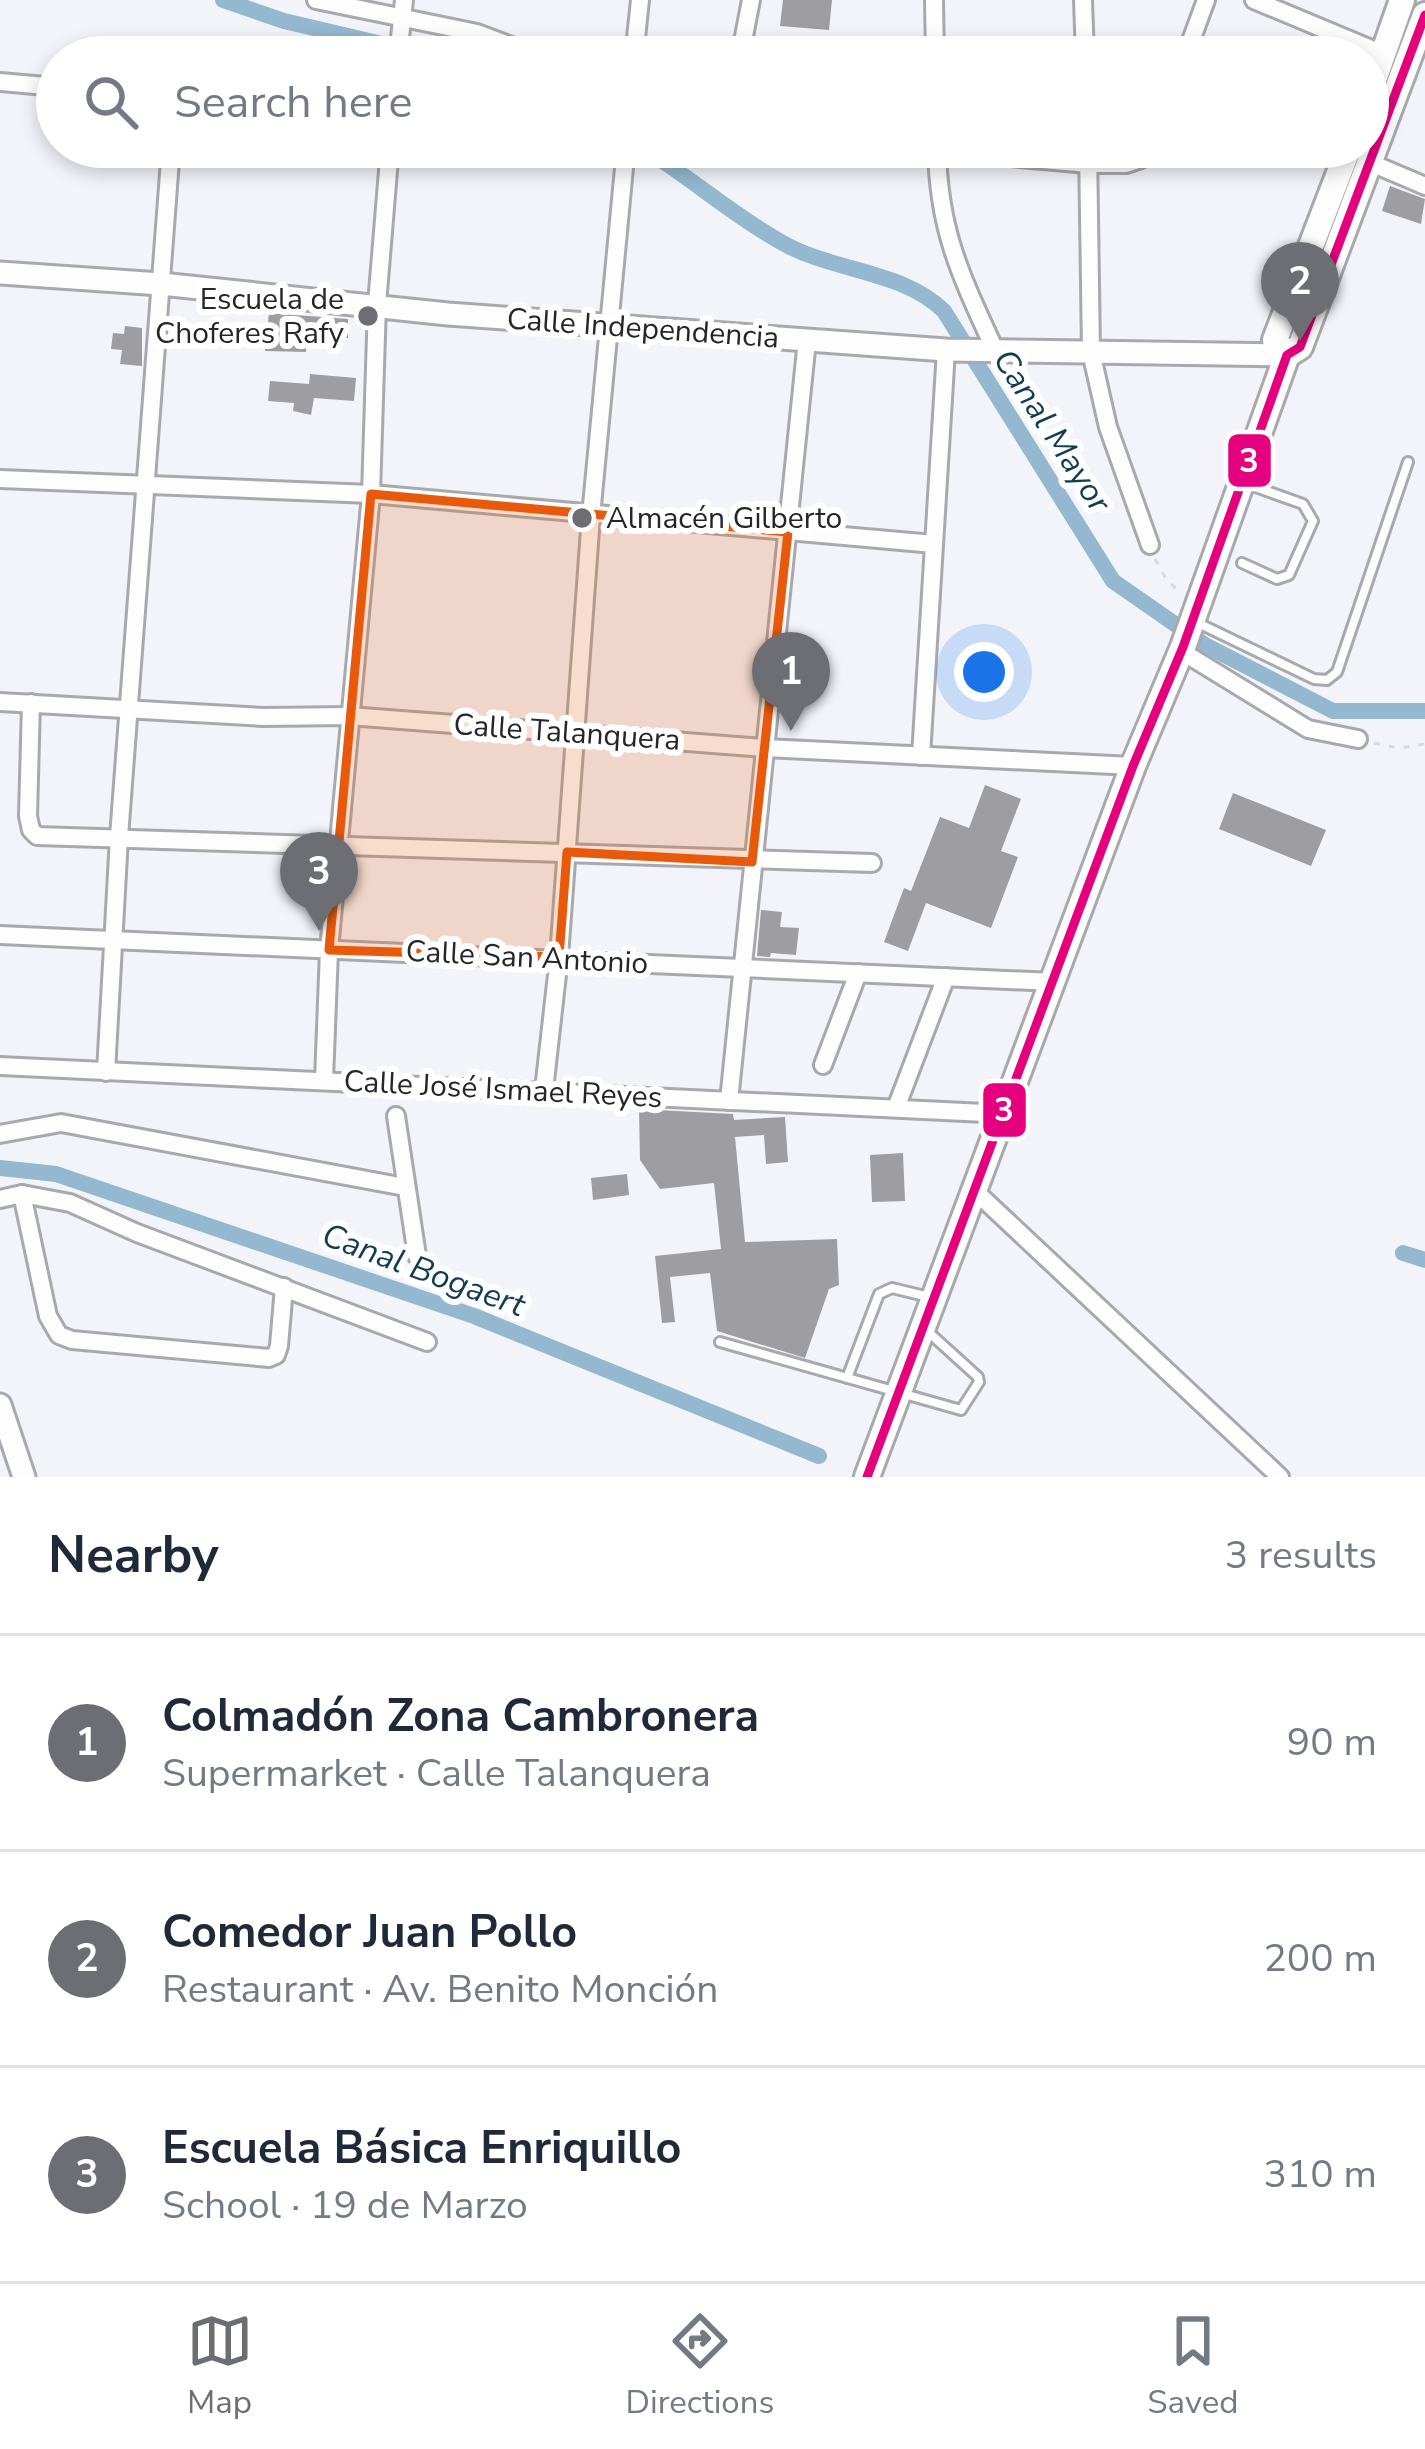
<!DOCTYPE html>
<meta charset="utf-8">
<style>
body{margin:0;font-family:"Nunito Sans",sans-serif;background:#f6f6f7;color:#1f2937}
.you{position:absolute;left:984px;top:672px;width:42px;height:42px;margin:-30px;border:9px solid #fff;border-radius:50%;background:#1a73e8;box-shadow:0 0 0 18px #1a73e833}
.badge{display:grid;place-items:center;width:78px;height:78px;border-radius:50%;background:#6d6e73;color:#fff;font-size:39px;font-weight:700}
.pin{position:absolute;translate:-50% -99px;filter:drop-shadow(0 3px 6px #0008)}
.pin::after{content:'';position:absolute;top:63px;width:42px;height:36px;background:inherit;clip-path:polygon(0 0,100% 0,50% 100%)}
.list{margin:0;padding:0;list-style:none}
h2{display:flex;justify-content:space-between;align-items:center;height:156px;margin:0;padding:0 48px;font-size:51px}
h2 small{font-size:39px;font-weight:400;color:#747a83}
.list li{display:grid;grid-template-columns:78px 1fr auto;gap:36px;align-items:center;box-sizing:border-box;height:216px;padding:0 48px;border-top:3px solid #e0e1e3}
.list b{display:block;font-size:45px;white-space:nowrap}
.list p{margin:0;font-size:39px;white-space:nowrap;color:#747a83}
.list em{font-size:39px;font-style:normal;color:#747a83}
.icon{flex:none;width:66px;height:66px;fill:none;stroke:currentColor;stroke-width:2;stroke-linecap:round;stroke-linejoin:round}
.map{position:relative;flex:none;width:1425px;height:1477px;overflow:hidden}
.search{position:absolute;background:#fff;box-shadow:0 6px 18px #0003;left:36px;right:36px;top:36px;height:132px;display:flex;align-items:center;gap:30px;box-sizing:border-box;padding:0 42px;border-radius:66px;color:#747a83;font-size:45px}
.sheet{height:804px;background:#fff}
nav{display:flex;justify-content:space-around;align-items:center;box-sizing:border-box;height:168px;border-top:3px solid #e0e1e3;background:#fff;font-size:33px;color:#747a83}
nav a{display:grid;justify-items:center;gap:6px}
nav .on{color:#6d6e73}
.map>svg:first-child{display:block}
</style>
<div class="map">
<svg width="1425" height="1477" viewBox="0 0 1425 1477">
<rect width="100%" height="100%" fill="#f3f4fa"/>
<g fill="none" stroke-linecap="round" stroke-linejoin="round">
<g stroke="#94b8cf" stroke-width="16">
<polyline points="223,0 284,21 437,57"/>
<path d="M641,147C689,176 731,214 781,242C832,272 900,269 944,311L1113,581L1205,645L1333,711H1425"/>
<polyline points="0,1168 56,1174 474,1316 819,1456"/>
<polyline points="1403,1253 1425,1260"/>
</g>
</g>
<g fill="#9e9da1">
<polygon points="783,0 832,0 829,30 780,26"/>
<polygon points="1390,186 1425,199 1421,224 1382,211"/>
<polygon points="269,313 348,319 348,338 306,338 306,352 265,351"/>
<polygon points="125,326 142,328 142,366 120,364 122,350 111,349 113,333 124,334"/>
<polygon points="310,374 356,378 354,401 314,398 311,415 293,411 294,403 268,401 270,381 309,384"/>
<polygon points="985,785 1021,799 1001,851 1018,857 991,928 926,903 908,951 884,942 904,888 911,891 940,817 969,828"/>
<polygon points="1233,793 1326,830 1311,866 1219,829"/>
<polygon points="761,910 782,912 780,927 799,928 796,955 771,953 770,957 757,956"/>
<polygon points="639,1109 733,1114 734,1120 785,1117 788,1162 766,1164 764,1135 735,1137 745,1242 837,1239 839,1285 829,1289 805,1358 717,1331 710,1273 670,1277 675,1322 662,1323 655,1256 721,1249 714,1183 660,1189 640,1160"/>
<polygon points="903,1153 905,1201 872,1202 870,1155"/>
<polygon points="627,1174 629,1195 593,1200 591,1178"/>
</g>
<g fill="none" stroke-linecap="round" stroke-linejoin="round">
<g stroke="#a8a9ad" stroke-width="14">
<g id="service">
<polyline points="1242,563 1277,579 1289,575 1313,521 1303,504 1247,484"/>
<polyline points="1198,623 1314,679 1327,680 1337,672 1408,462"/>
<polyline points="720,1342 961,1410 979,1382 978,1377 925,1329"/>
<polyline points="847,1378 879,1294 892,1288 929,1297"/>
</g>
</g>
<g stroke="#a8a9ad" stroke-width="22">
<g id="minor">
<polyline points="316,0 477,33 540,57"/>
<polyline points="934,0 935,57"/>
<polyline points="1083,0 1085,57"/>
<polyline points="1254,0 1383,54"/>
<polyline points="398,57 404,0"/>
<polyline points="634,57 640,0"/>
<polyline points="740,57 751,0"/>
<polyline points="1185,57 1206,0"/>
<polyline points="0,82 57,87"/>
<polyline points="586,147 625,156"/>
<polyline points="894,147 1089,164 1126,164 1141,159 1150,147"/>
<path d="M937,147C938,230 961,276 995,350"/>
<polyline points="1088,147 1091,352 1108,427 1150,545"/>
<polyline points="1316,147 1345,158"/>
<polyline points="1371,163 1425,186"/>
<polyline points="0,479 371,494 934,544"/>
<polyline points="1181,651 1308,729 1358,739"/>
<polyline points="0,702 263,717 349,716 765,748 1133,766"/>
<polyline points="31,703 28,816 31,830 37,836 872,863"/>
<polyline points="921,756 946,350"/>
<polyline points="0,935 1054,982"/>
<polyline points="823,1065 858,973"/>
<polyline points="0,1066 1006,1114"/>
<polyline points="106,1072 119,837 171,147"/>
<polyline points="324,1080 329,950 371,494 377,304 390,147"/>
<polyline points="544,1090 559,957 591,516 626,147"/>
<polyline points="729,1101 807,340"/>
<polyline points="896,1108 946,977"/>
<polyline points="396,1116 417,1256"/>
<polyline points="0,1134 61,1123 405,1187"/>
<polyline points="976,1192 1280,1477"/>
<polyline points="22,1194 48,1316 59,1335 72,1340 269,1358 276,1355 279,1346 284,1287"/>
<polyline points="0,1199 22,1194 70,1203 137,1233 427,1342"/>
</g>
</g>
<g stroke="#a8a9ad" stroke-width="27">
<g id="tertiary">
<polyline points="0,273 161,284 448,314 946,350 1287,355"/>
<polyline points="0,1405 24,1477"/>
</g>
</g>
<g stroke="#a8a9ad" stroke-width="30">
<g id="primary">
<polyline points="1368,97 1402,0"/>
<polyline points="1287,355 1275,340 1349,147"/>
<polyline points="867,1477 1133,766 1183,647 1287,355 1300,347 1425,15"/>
</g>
</g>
<g stroke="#dadadc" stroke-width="3" stroke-dasharray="6 9" stroke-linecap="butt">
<polyline points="1155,559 1165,577 1181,594"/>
<polyline points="1374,743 1399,748 1425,744"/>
</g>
<use href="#service" stroke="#fdfdfe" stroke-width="8"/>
<use href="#minor" stroke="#fdfdfe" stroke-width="16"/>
<use href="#tertiary" stroke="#fdfdfe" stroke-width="21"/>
<use href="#primary" stroke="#fdfdfe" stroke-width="24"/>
<g stroke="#fff" stroke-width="18">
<polyline id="bus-1" points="867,1477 1133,766 1183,647 1287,355 1300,347 1425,15"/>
</g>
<use href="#bus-1" stroke="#e5007d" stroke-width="9"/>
</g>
<path fill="#e8590c" fill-opacity="0.2" stroke="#e8590c" stroke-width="9" stroke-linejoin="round" d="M371,494L788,532L752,862L567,852L559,957L329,950Z"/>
<g fill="#6d6e73" stroke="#fff" stroke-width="4.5">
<circle cx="368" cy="316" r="12"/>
<circle cx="582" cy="518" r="12"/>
</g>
<g text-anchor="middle" stroke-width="12" stroke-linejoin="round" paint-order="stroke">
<g font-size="30" fill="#25262a" stroke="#fff" text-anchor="end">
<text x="344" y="309">Escuela de<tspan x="344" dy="34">Choferes Rafy</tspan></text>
<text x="606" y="528" text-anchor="start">Almacén Gilberto</text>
</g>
<g font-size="30" fill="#25262a" stroke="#fff">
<text transform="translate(643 328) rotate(4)" y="10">Calle Independencia</text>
<text transform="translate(567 732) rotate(4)" y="10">Calle Talanquera</text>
<text transform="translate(527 957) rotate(3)" y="10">Calle San Antonio</text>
<text transform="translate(503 1089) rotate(3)" y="10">Calle José Ismael Reyes</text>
</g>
<g font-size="33" font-style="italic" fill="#123c52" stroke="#fff">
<text transform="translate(1053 430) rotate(57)" y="12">Canal Mayor</text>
<text transform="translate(424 1269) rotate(20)" y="12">Canal Bogaert</text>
</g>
</g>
<g stroke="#fff" stroke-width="4.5">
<rect x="1226" y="432" width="47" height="57" rx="12" fill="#e5007d"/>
<rect x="981" y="1081" width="47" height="58" rx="12" fill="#e5007d"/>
</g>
<g font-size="33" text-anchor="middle" font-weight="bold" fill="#fff">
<text x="1249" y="472">3</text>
<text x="1004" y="1121">3</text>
</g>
</svg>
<div class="you"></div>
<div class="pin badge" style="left:791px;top:731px">1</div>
<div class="pin badge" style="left:1300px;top:341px">2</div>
<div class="pin badge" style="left:319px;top:931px">3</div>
<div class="search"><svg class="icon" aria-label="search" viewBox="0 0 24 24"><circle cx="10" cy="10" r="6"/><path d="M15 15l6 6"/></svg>Search here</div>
</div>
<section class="sheet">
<h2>Nearby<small>3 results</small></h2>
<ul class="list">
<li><span class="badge">1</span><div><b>Colmadón Zona Cambronera</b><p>Supermarket · Calle Talanquera</p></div><em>90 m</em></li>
<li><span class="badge">2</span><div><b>Comedor Juan Pollo</b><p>Restaurant · Av. Benito Monción</p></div><em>200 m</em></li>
<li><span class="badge">3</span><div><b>Escuela Básica Enriquillo</b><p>School · 19 de Marzo</p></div><em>310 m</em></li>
</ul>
</section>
<nav>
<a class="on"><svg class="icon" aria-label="map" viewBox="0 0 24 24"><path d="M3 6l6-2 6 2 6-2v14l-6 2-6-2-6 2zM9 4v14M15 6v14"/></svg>Map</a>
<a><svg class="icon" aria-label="directions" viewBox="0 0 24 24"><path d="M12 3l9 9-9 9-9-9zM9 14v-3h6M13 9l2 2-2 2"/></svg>Directions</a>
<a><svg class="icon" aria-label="saved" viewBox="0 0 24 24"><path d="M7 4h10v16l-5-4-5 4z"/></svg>Saved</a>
</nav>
